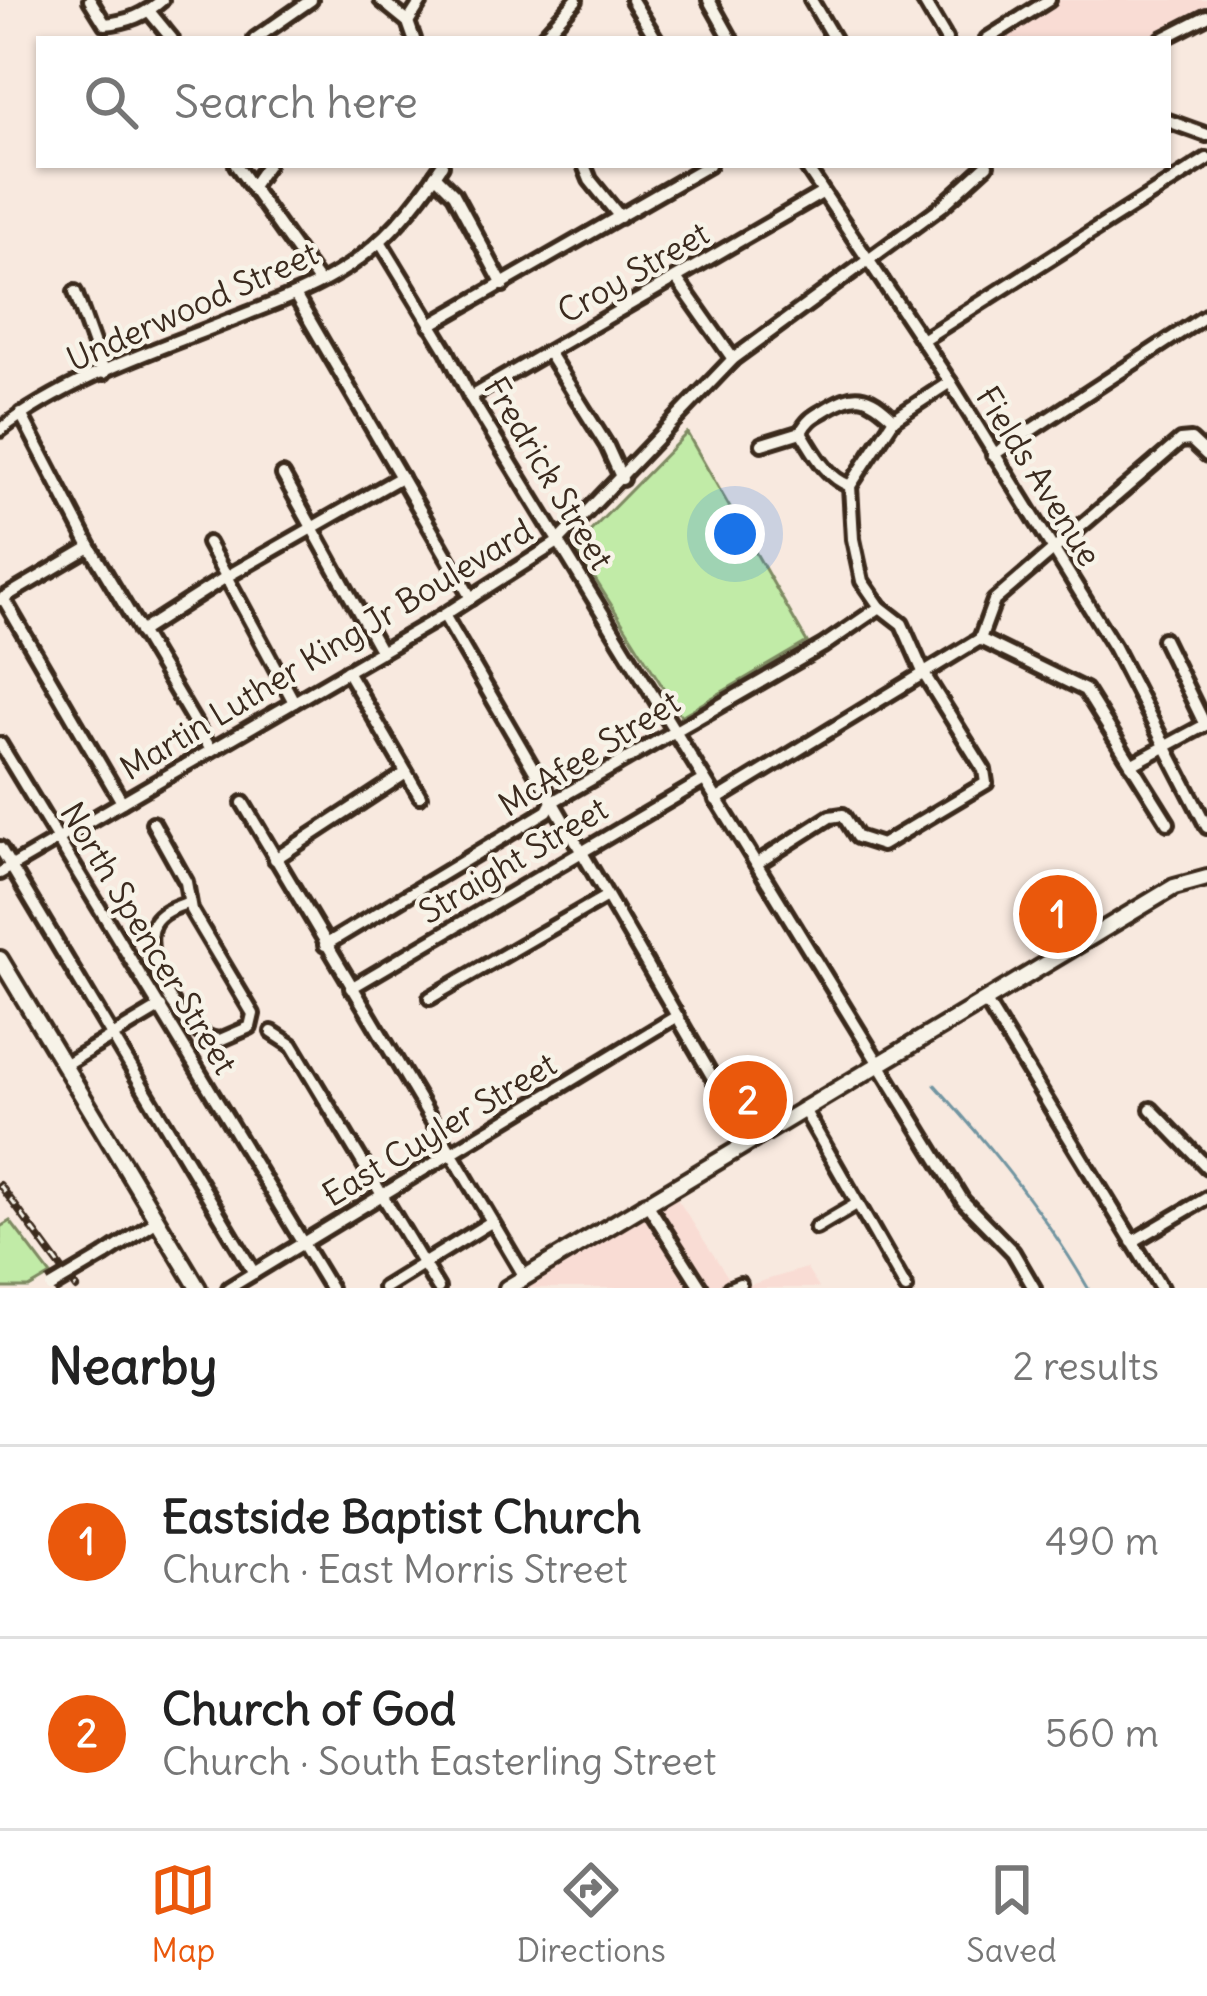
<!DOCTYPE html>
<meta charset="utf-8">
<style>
body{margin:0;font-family:Delius,sans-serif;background:#f2f2f2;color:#222}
.you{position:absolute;left:735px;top:534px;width:42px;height:42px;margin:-30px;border:9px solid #fff;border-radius:50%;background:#1a73e8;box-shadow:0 0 0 18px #1a73e833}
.badge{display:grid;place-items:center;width:78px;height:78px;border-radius:50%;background:#ea580c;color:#fff;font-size:39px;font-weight:700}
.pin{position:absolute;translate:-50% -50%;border:6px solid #fff;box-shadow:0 3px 12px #0006}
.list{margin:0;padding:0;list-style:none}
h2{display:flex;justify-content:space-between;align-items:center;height:156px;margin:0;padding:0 48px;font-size:51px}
h2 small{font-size:39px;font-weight:400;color:#767676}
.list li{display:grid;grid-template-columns:78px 1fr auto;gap:36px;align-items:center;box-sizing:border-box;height:192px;padding:0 48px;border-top:3px solid #e0e0e0}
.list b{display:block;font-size:45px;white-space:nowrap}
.list p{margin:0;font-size:39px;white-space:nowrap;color:#767676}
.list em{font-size:39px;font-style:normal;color:#767676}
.icon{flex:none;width:66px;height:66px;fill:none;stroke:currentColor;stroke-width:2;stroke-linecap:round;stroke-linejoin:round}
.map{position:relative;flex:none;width:1207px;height:1288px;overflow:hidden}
.search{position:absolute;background:#fff;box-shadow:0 3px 9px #0004;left:36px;right:36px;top:36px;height:132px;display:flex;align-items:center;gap:30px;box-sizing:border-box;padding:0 42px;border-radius:0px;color:#767676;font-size:45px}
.sheet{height:540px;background:#fff}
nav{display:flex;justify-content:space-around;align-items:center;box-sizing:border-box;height:168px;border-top:3px solid #e0e0e0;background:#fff;font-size:33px;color:#767676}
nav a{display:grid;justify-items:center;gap:6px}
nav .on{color:#ea580c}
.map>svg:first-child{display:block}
</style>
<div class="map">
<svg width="1207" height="1288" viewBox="0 0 1207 1288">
<rect width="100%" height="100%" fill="#f8e9df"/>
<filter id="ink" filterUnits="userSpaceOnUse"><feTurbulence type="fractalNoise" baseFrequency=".00833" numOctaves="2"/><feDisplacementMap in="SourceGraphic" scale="24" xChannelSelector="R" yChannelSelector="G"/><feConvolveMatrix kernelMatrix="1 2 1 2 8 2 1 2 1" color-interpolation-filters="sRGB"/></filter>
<g filter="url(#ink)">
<g fill="#f9dcd4">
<polygon points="1049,0 1207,0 1207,16 1162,39 987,39"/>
<polygon points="676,1197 735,1288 525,1288"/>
<polygon points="806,1268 819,1288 739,1288"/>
</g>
<g fill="#c1eba7" stroke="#7e8a62" stroke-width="3">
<polygon points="687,433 807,642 681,716 575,547"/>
<polygon points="10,1221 51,1275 29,1288 0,1288 0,1227"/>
</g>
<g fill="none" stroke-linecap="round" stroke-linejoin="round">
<path stroke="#7295a1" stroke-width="3" d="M935,1085C992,1148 1046,1215 1088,1288"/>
<g stroke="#3b2a1e" stroke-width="20">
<g id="minor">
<path d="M90,0L105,24C128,22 145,15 162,0"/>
<polyline points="381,0 408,22 414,39"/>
<polyline points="632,0 656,39"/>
<polyline points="709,0 731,39"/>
<polyline points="811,0 834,39"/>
<polyline points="923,0 946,39"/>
<polyline points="149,11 172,39"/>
<polyline points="408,22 422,0"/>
<polyline points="255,39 311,0"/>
<polyline points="541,39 576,0"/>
<polyline points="987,39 1049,0"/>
<polyline points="1162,39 1207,16"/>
<polyline points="1168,121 1207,135"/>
<polyline points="236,165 319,282"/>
<polyline points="584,165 590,180 620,217"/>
<polyline points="805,165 950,382 1114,647 1207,827"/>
<polyline points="435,175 454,194 503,285"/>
<polyline points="253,185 267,165"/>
<polyline points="380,241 447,351 470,397 963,1201 1013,1252 1034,1288"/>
<polyline points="676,278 733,359"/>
<polyline points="75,292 104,373"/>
<polyline points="295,295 471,598"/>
<polyline points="430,325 709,165"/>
<polyline points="922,340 1207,159"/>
<polyline points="548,352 607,446 622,479"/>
<polyline points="470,397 822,193"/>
<polyline points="21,414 90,547 211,750"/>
<path d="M0,430C72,375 166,347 249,313C283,300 319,286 349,266C387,240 417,204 442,165"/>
<path d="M801,432C807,421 812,417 823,411C855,391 866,392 894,419"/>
<path d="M801,432C815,454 825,476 850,486"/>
<polyline points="762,444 801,432"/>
<polyline points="993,455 1207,315"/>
<polyline points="283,475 381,652"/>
<polyline points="850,486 894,419 950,382"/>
<polyline points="208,543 294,702"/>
<polyline points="3,598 122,802"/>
<polyline points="0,600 90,547"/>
<polyline points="444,615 749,1140"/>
<polyline points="140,632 226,577 401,477"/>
<polyline points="1163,639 1205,725"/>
<polyline points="347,671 420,796"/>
<polyline points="0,744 330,1288"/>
<polyline points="1131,765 1207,724"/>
<polyline points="716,800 980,639"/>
<polyline points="243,803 525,1277"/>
<path d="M153,823L186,882L191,910L253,1014L250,1027L220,1040C183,1039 137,956 154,923C161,911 176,907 187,903"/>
<polyline points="1168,823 1085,690 980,639 994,601 1180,441 1191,440 1207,455"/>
<polyline points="0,848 254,1273"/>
<polyline points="275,859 406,773"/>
<polyline points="756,864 830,817 843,815 857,837 882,845 986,783 984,770 924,674 902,624 880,607 862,581 853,539 850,486"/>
<polyline points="0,873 444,615 558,542 733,359 942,206 987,165"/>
<polyline points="325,945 547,811 552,802 823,646 880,607"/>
<polyline points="351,988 704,780"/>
<polyline points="430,998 605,897"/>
<polyline points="985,1000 1161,1288"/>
<polyline points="272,1032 292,1045 438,1288"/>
<polyline points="64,1065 161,1007"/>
<polyline points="803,1108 906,1288"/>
<polyline points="1151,1109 1207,1167"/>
<polyline points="646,1202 701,1288"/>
<polyline points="816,1228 855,1205"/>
<polyline points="1132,1242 1207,1198"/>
<polyline points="105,1255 157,1221"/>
<polyline points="229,1288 677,1016"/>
<polyline points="384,1288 491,1222"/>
<polyline points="730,1288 740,1284"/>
</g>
</g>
<g stroke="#3b2a1e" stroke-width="22">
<g id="major">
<polyline points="0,959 198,1288"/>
<polyline points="507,1288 1174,887 1207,878"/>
</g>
</g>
<use href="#minor" stroke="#f7f3e8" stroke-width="10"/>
<use href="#major" stroke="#f7f3e8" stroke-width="14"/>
<g stroke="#3b2a1e" stroke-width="8">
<polyline id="rail" points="0,1185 76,1288"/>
</g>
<use href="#rail" stroke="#f7f3e8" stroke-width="3" stroke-dasharray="9" stroke-linecap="butt"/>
<g stroke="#3b2a1e" stroke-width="20" stroke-linecap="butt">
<polyline id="minor-bridge" points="51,1287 105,1255"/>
</g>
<use href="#minor-bridge" stroke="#f7f3e8" stroke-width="10"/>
</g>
</g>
<g text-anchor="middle" stroke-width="9" stroke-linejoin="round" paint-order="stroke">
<g font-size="33" fill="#3b2a1e" stroke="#f7f3e8">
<text transform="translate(633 272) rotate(-30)" y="12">Croy Street</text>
<text transform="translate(192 306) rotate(-24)" y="12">Underwood Street</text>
<text transform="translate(549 473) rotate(59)" y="12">Fredrick Street</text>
<text transform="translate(1039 476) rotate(58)" y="12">Fields Avenue</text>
<text transform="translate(326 649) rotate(-31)" y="12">Martin Luther King Jr Boulevard</text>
<text transform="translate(589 753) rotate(-32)" y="12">McAfee Street</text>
<text transform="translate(513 860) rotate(-31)" y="12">Straight Street</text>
<text transform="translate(149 938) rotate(59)" y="12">North Spencer Street</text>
<text transform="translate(439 1129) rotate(-31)" y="12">East Cuyler Street</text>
</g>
</g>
</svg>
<div class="you"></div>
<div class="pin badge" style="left:1058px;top:914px">1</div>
<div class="pin badge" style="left:748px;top:1100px">2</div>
<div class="search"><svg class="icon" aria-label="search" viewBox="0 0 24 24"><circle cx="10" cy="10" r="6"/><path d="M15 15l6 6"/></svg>Search here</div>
</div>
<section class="sheet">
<h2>Nearby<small>2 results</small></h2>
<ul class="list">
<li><span class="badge">1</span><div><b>Eastside Baptist Church</b><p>Church · East Morris Street</p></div><em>490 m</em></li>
<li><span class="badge">2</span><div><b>Church of God</b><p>Church · South Easterling Street</p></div><em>560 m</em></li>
</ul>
</section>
<nav>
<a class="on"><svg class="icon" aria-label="map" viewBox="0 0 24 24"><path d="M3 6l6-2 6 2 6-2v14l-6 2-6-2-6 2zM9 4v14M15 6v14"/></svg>Map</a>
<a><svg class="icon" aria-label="directions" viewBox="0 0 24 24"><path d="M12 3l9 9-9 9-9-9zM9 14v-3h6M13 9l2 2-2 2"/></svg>Directions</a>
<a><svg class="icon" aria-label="saved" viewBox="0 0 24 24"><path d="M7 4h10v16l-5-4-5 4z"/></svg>Saved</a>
</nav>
